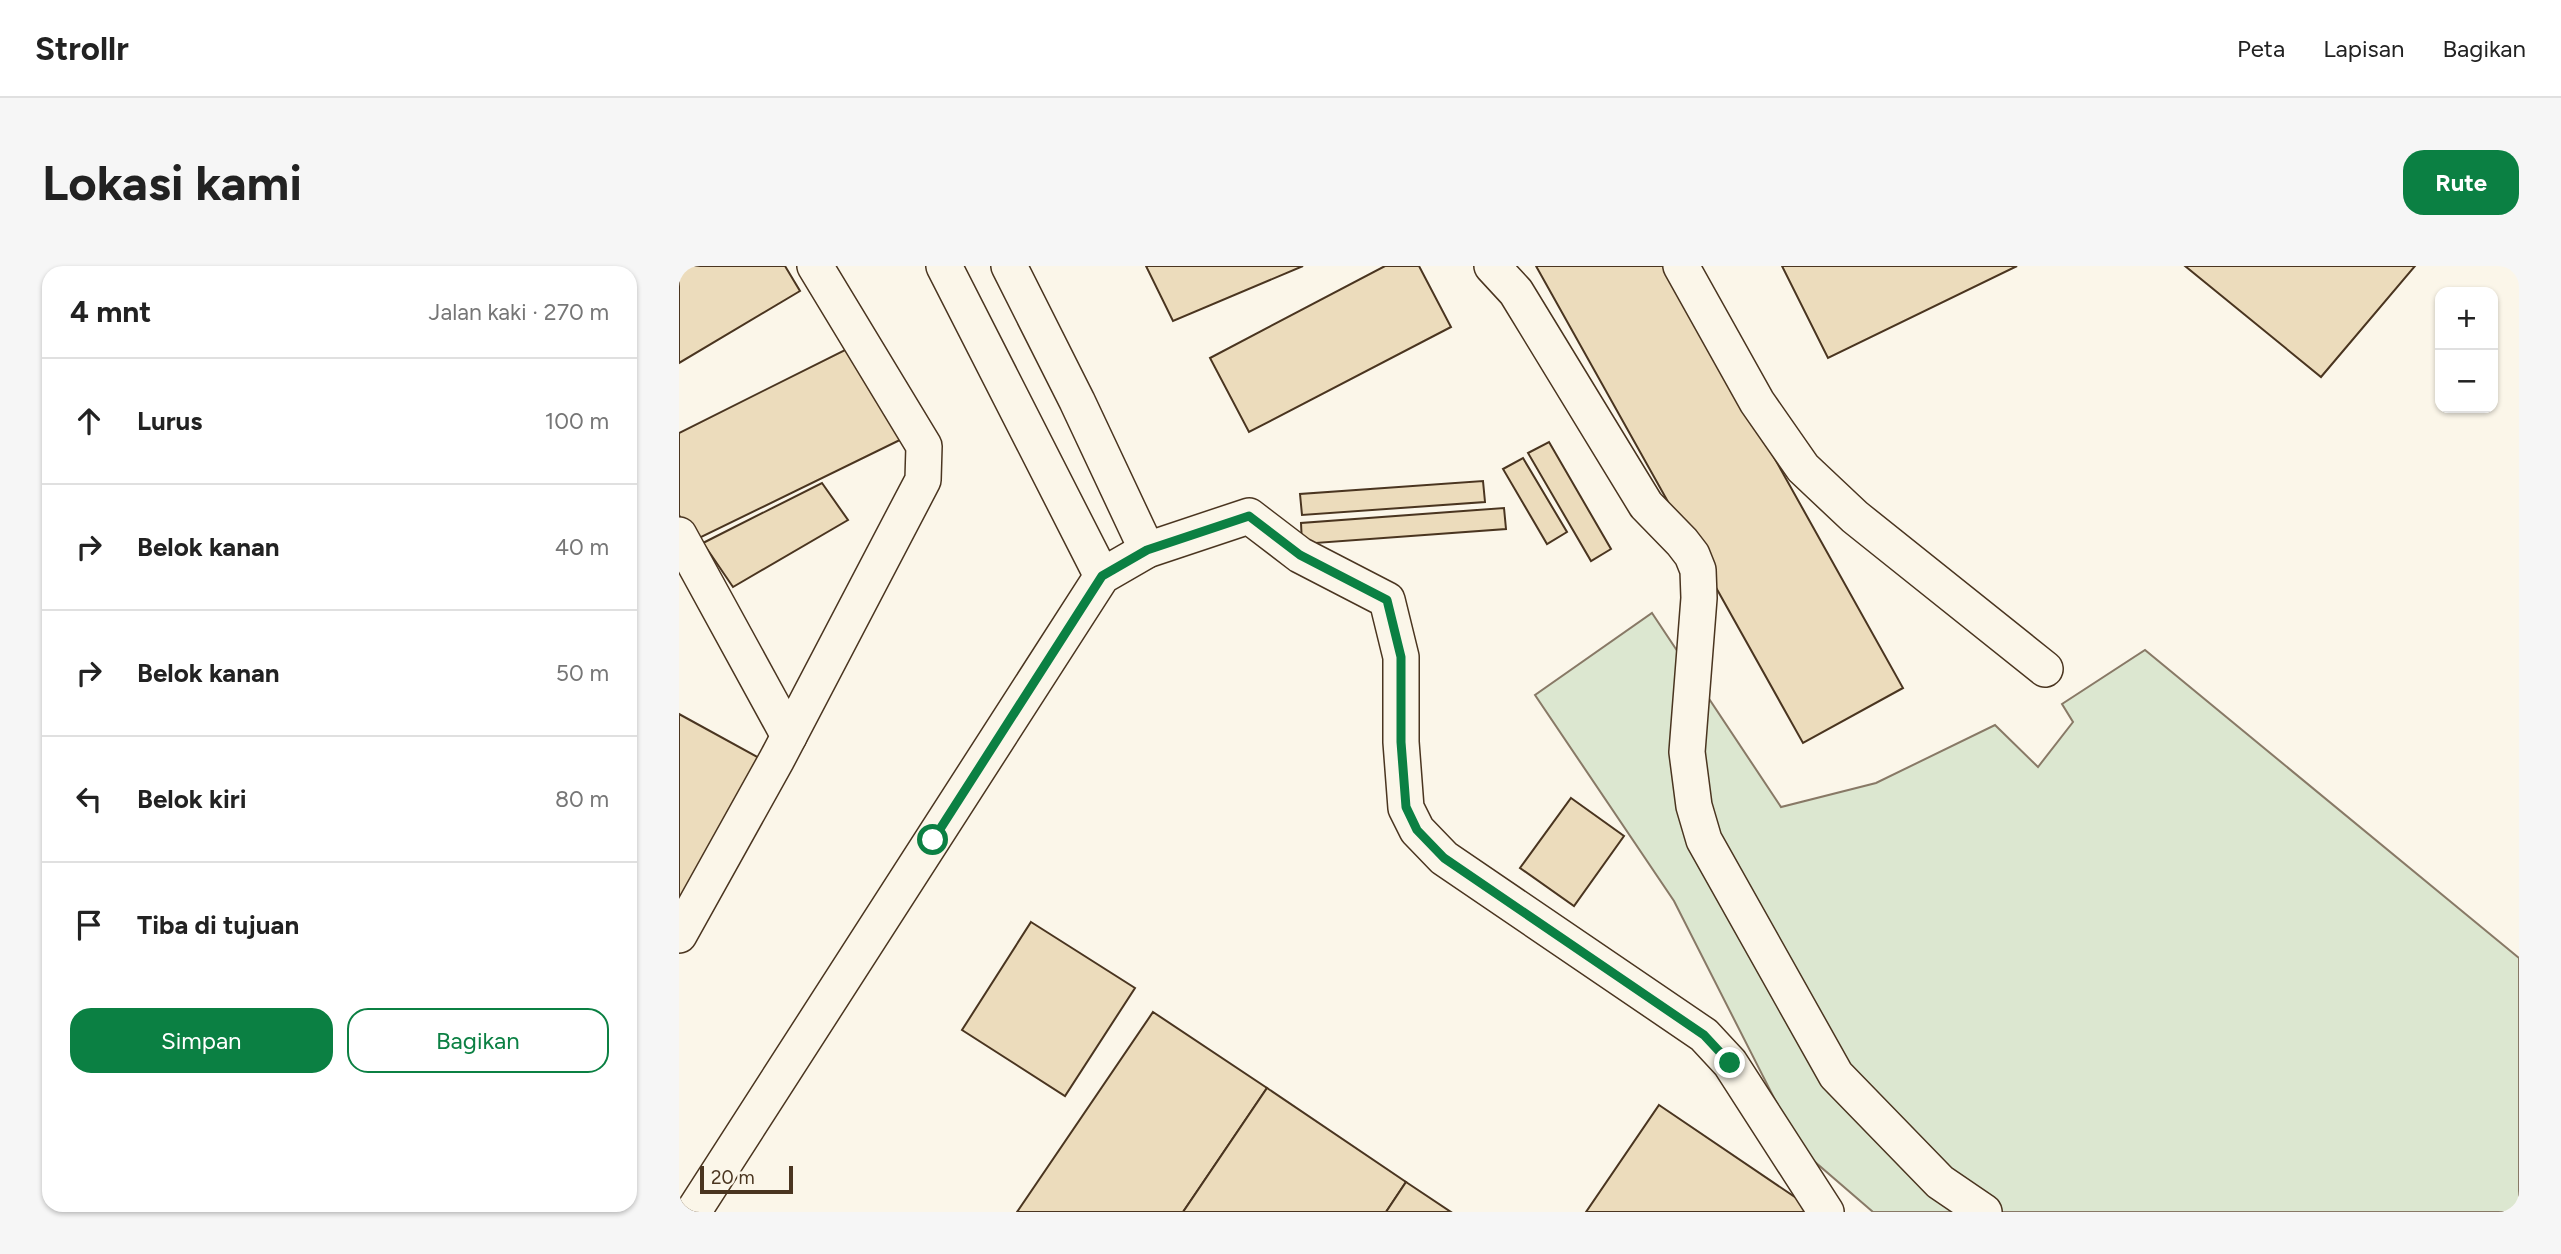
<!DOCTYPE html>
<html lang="id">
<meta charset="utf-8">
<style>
body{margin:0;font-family:Figtree,sans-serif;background:#f6f6f6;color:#222}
.controls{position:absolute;right:21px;top:21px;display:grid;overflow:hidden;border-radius:14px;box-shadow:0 2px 5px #0004}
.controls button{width:63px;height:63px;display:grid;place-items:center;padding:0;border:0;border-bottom:2px solid #e0e0e0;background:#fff;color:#222;font:35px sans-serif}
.scale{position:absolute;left:21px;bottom:18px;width:93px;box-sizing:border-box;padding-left:7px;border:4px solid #4a3520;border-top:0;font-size:19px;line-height:24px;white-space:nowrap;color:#4a3520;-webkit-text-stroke:5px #fbf6e9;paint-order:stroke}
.stop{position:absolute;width:21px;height:21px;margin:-16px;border:5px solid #0b8043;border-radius:50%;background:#fff}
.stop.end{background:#0b8043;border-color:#fff;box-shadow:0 2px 7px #0008}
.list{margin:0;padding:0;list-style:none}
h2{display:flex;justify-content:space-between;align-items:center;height:91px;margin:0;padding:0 28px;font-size:30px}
h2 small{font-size:23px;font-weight:400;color:#767676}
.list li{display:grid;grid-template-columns:46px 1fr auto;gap:21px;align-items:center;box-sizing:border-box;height:126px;padding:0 28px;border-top:2px solid #e0e0e0}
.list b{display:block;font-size:26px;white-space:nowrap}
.list em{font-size:23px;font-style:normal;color:#767676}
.actions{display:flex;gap:14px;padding:21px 28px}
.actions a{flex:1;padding:16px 0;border:2px solid #0b8043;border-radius:21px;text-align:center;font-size:24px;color:#0b8043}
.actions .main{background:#0b8043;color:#fff}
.icon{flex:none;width:38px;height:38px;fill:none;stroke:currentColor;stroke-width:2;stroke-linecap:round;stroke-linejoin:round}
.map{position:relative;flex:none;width:1840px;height:946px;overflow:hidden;border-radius:21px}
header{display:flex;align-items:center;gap:42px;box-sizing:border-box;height:98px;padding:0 35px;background:#fff;border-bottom:2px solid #e0e0e0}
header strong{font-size:33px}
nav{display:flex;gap:38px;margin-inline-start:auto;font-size:24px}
.intro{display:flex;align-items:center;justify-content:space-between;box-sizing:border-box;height:168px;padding:0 42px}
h1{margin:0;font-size:49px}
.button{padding:18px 32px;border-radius:21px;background:#0b8043;color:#fff;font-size:24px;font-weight:700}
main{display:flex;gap:42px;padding:0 42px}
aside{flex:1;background:#fff;border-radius:21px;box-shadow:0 2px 5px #0004}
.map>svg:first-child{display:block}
</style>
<header>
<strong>Strollr</strong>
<nav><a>Peta</a><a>Lapisan</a><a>Bagikan</a></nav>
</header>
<div class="intro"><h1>Lokasi kami</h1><a class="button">Rute</a></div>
<main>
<aside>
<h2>4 mnt<small>Jalan kaki · 270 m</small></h2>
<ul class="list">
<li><svg class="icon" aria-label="ahead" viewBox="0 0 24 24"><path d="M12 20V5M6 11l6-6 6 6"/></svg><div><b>Lurus</b></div><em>100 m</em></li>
<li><svg class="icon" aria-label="right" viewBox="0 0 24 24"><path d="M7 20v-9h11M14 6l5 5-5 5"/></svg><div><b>Belok kanan</b></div><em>40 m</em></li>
<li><svg class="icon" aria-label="right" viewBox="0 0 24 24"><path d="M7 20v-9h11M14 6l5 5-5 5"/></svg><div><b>Belok kanan</b></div><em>50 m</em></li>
<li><svg class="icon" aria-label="left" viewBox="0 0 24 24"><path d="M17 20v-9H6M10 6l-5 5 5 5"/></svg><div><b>Belok kiri</b></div><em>80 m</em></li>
<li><svg class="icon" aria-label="arrive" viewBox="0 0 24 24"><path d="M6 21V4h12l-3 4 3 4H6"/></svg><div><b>Tiba di tujuan</b></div></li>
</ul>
<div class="actions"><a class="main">Simpan</a><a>Bagikan</a></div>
</aside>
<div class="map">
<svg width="1840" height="946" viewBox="0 0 1840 946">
<rect width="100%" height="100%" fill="#fbf6e9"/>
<polygon fill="#dce7d0" stroke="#887966" stroke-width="2" points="973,347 1102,541 1197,517 1316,459 1359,501 1394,456 1383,438 1466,384 1840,692 1840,946 1194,946 1121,883 995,635 856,429"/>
<g fill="#ecdcbc" stroke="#4a3520" stroke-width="2">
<polygon points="0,0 106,0 121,25 0,97"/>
<polygon points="467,0 624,0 494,55"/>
<polygon points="706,0 740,0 772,61 570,166 531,92"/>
<polygon points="857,0 988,0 1224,422 1124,477"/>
<polygon points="1103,0 1338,0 1149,92"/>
<polygon points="1506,0 1736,0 1642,111"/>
<polygon points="176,79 227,171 14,275 0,249 0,167"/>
<polygon points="870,176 932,283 912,295 849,187"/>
<polygon points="844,192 888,266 868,278 824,203"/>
<polygon points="804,215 806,236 623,249 621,228"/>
<polygon points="143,217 169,254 54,321 24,277"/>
<polygon points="825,242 827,263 623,278 622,257"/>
<polygon points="0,448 84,494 0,645"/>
<polygon points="892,532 945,570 895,640 841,602"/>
<polygon points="352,656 456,722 386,830 283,764"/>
<polygon points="474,746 588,822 504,946 338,946"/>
<polygon points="588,822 727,916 707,946 504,946"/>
<polygon points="980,839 1135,944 1133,946 907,946"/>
<polygon points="727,916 772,946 707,946"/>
</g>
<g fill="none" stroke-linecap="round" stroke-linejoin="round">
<g stroke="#4a3520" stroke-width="38">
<g id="minor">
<polyline points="265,0 423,310"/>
<polyline points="330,0 398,135 468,284"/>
<polyline points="813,0 837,26 967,239 1003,276 1013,289 1019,304 1020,332 1008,486 1015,540 1025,574 1157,809 1261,916 1305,946"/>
<polyline points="1002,0 1078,136 1124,202 1176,251 1366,403"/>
<polyline points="0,269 110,470"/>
<polyline points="0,669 98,493 244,214 245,180 136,0"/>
<polyline points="14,946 423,310 468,284 570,250 621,289 708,334 722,391 722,476 727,542 738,564 765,592 1025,769 1051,797 1147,946"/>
</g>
</g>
<use href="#minor" stroke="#fbf6e9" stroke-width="35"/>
</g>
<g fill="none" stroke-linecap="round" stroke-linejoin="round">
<polyline stroke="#0b8043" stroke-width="9" points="254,574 423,310 468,284 570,250 621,289 708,334 722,391 722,476 727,541 738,564 765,592 1025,769 1051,797"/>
</g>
</svg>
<div class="controls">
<button>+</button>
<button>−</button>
</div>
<div class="scale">20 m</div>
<div class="stop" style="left:254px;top:574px"></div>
<div class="stop end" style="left:1051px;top:797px"></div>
</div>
</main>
